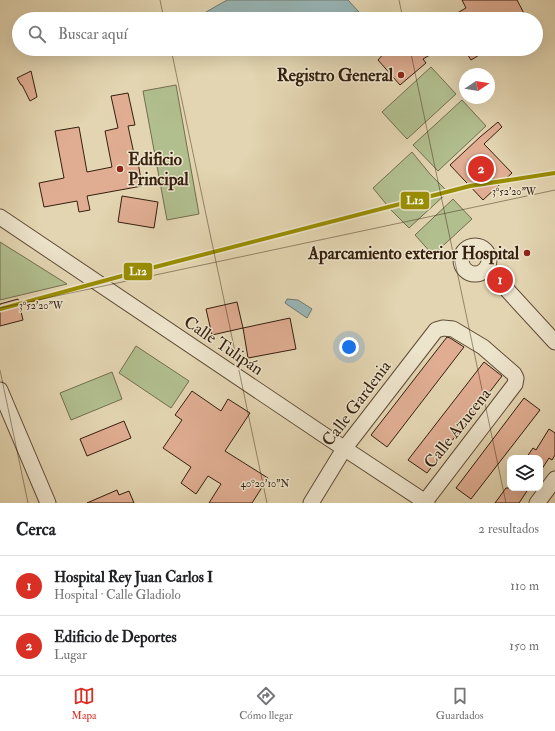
<!DOCTYPE html>
<html lang="es">
<meta charset="utf-8">
<style>
body{margin:0;font-family:"IM FELL Double Pica",serif;background:#f6f6f6;color:#202124}
.controls{position:absolute;right:12px;bottom:12px;display:grid;overflow:hidden;border-radius:8px;box-shadow:0 4px 16px #0002}
.controls button{width:36px;height:36px;display:grid;place-items:center;padding:0;border:0;border-bottom:1px solid #e0e0e0;background:#fff;color:#202124;font:20px sans-serif}
.compass{position:absolute;left:459px;top:68px;width:36px;height:36px;border-radius:50%;background:#fff;box-shadow:0 4px 16px #0002;rotate:78deg}
.you{position:absolute;left:349px;top:347px;width:14px;height:14px;margin:-10px;border:3px solid #fff;border-radius:50%;background:#1a73e8;box-shadow:0 0 0 6px #1a73e833}
.badge{display:grid;place-items:center;width:26px;height:26px;border-radius:50%;background:#d93025;color:#fff;font-size:13px;font-weight:700}
.pin{position:absolute;translate:-50% -50%;border:2px solid #fff;box-shadow:0 1px 4px #0006}
.list{margin:0;padding:0;list-style:none}
h2{display:flex;justify-content:space-between;align-items:center;height:52px;margin:0;padding:0 16px;font-size:17px}
h2 small{font-size:13px;font-weight:400;color:#757577}
.list li{display:grid;grid-template-columns:26px 1fr auto;gap:12px;align-items:center;box-sizing:border-box;height:60px;padding:0 16px;border-top:1px solid #e0e0e0}
.list b{display:block;font-size:15px;white-space:nowrap}
.list p{margin:0;font-size:13px;white-space:nowrap;color:#757577}
.list em{font-size:13px;font-style:normal;color:#757577}
.icon{flex:none;width:22px;height:22px;fill:none;stroke:currentColor;stroke-width:2;stroke-linecap:round;stroke-linejoin:round}
.map{position:relative;flex:none;width:555px;height:503px;overflow:hidden}
.search{position:absolute;background:#fff;box-shadow:0 4px 16px #0002;left:12px;right:12px;top:12px;height:44px;display:flex;align-items:center;gap:10px;box-sizing:border-box;padding:0 14px;border-radius:22px;color:#757577;font-size:15px}
.sheet{height:172px;background:#fff}
nav{display:flex;justify-content:space-around;align-items:center;box-sizing:border-box;height:56px;border-top:1px solid #e0e0e0;background:#fff;font-size:11px;color:#757577}
nav a{display:grid;justify-items:center;gap:2px}
nav .on{color:#d93025}
.map>svg:first-child{display:block}
</style>
<div class="map">
<svg width="555" height="503" viewBox="0 0 555 503">
<rect width="100%" height="100%" fill="#e3d5b1"/>
<filter id="stains"><feTurbulence type="fractalNoise" baseFrequency=".005" numOctaves="4"/><feColorMatrix values="0 0 0 0 .2 0 0 0 0 .09 0 0 0 0 .02 0 0 0 .5 -.17"/></filter>
<radialGradient id="worn" r=".72"><stop offset=".6" stop-color="#630" stop-opacity="0"/><stop offset="1" stop-color="#630" stop-opacity=".3"/></radialGradient>
<g fill="#b1be8e" stroke="#736e4e">
<polygon points="431,67 456,94 407,139 382,112"/>
<polygon points="176,85 199,214 167,220 143,91"/>
<polygon points="462,100 486,126 438,171 413,145"/>
<polygon points="412,152 430,174 448,192 409,228 391,210 373,188"/>
<polygon points="453,199 472,219 433,255 415,235"/>
<polygon points="0,242 67,284 0,300"/>
<polygon points="136,346 189,381 171,408 119,373"/>
<polygon points="112,372 122,399 71,420 60,393"/>
</g>
<g fill="#99b6b6" stroke="#717a73">
<polygon points="227,0 348,0 359,12 346,13 329,19 194,19"/>
<polygon points="287,299 298,300 312,309 307,318 285,303"/>
</g>
<g fill="#e0ad92" stroke="#351f0e">
<polygon points="462,0 517,0 527,19 508,19 505,13 493,19 447,19 466,8"/>
<polygon points="388,49 440,49 423,59 426,63 400,85 378,60"/>
<polygon points="471,49 489,49 471,60 466,52"/>
<polygon points="31,71 37,97 30,101 22,85 21,85 17,78"/>
<polygon points="128,93 135,125 128,126 136,163 138,162 142,186 87,196 90,210 79,212 77,201 44,207 39,183 64,178 55,131 79,127 87,172 112,167 105,131 118,128 111,96"/>
<polygon points="498,122 502,127 484,144 512,173 483,200 450,165 480,137"/>
<polygon points="122,196 158,202 154,228 118,222"/>
<polygon points="18,299 23,320 0,326 0,304"/>
<polygon points="237,302 243,328 212,335 206,309"/>
<polygon points="290,318 296,349 248,358 243,328"/>
<polygon points="447,337 450,338 464,347 387,447 371,435"/>
<polygon points="484,362 502,376 427,473 408,460"/>
<polygon points="192,391 221,411 228,399 250,413 225,451 268,478 252,503 209,503 221,484 208,476 196,494 181,483 191,467 163,448 182,420 175,415"/>
<polygon points="524,398 540,410 471,499 456,488"/>
<polygon points="124,421 131,438 87,456 80,439"/>
<polygon points="549,429 555,433 555,455 552,460 549,458 540,472 540,458 526,458 533,448 536,450"/>
<polygon points="506,488 529,488 519,503 495,503"/>
<polygon points="117,490 119,495 129,491 134,503 87,503"/>
</g>
<g fill="none" stroke-linecap="round" stroke-linejoin="round">
<g stroke="#604c37" stroke-width="17">
<g id="minor">
<polyline points="0,217 330,439 427,503"/>
<circle cx="475" cy="260" r="14"/>
<polyline points="487,268 555,342"/>
<polyline points="0,390 48,503"/>
<polyline points="311,503 344,449 436,330 443,328 453,329 483,347 514,374 516,378 515,384 424,503"/>
<polyline points="537,503 555,479"/>
</g>
</g>
<use href="#minor" stroke="#ede4cc" stroke-width="15"/>
<g stroke="#ede4cc" stroke-width="7">
<polyline id="metro-1" points="0,309 155,267 470,186 555,173"/>
</g>
<use href="#metro-1" stroke="#998e01" stroke-width="4"/>
</g>
<path fill="none" stroke="#351f0e" stroke-width="1" stroke-opacity="0.45" d="M160,0L164,19M399,0L403,19M171,49L267,503M410,49L506,503M0,308L555,190M0,370L28,503"/>
<g fill="#8f2418" stroke="#ede4cc" stroke-width="1.5">
<circle cx="401" cy="75" r="4"/>
<circle cx="120" cy="169" r="4"/>
<circle cx="527" cy="253" r="4"/>
</g>
<g text-anchor="middle" stroke-width="3" stroke-linejoin="round" paint-order="stroke">
<g font-size="17" font-weight="bold" fill="#351f0e" stroke="#ede4cc" text-anchor="end">
<text x="393" y="81">Registro General</text>
<text x="128" y="165" text-anchor="start">Edificio<tspan x="128" dy="20">Principal</tspan></text>
<text x="519" y="259">Aparcamiento exterior Hospital</text>
</g>
<g font-size="17" fill="#351f0e" stroke="#ede4cc">
<text transform="translate(224 345) rotate(34)" y="6">Calle Tulipán</text>
<text transform="translate(356 403) rotate(-53)" y="6">Calle Gardenia</text>
<text transform="translate(457 428) rotate(-52)" y="6">Calle Azucena</text>
</g>
</g>
<g font-size="10" text-anchor="middle" fill="#351f0e" stroke="#ede4cc" stroke-width="3" stroke-linejoin="round" paint-order="stroke">
<text x="514" y="195">3°52'20"W</text>
<text x="41" y="309">3°52'20"W</text>
<text x="265" y="487">40°20'10"N</text>
</g>
<g stroke="#ede4cc" stroke-width="1.5">
<rect x="400" y="191" width="30" height="19" rx="4" fill="#998e01"/>
<rect x="123" y="262" width="30" height="19" rx="4" fill="#998e01"/>
</g>
<g font-size="11" text-anchor="middle" font-weight="bold" fill="#fff">
<text x="415" y="204">L12</text>
<text x="138" y="275">L12</text>
</g>
<rect width="100%" height="100%" filter="url(#stains)"/>
<rect width="100%" height="100%" fill="url(#worn)"/>
</svg>
<div class="controls">
<button><svg class="icon" aria-label="layers" viewBox="0 0 24 24"><path d="M12 4l9 5-9 5-9-5zM3 14l9 5 9-5"/></svg></button>
</div>
<svg class="compass" viewBox="-18 -18 36 36"><path d="M0-13l5 13h-10z" fill="#e53935"/><path d="M0 13l5-13h-10z" fill="#757577"/></svg>
<div class="you"></div>
<div class="pin badge" style="left:500px;top:280px">1</div>
<div class="pin badge" style="left:481px;top:169px">2</div>
<div class="search"><svg class="icon" aria-label="search" viewBox="0 0 24 24"><circle cx="10" cy="10" r="6"/><path d="M15 15l6 6"/></svg>Buscar aquí</div>
</div>
<section class="sheet">
<h2>Cerca<small>2 resultados</small></h2>
<ul class="list">
<li><span class="badge">1</span><div><b>Hospital Rey Juan Carlos I</b><p>Hospital · Calle Gladiolo</p></div><em>110 m</em></li>
<li><span class="badge">2</span><div><b>Edificio de Deportes</b><p>Lugar</p></div><em>150 m</em></li>
</ul>
</section>
<nav>
<a class="on"><svg class="icon" aria-label="map" viewBox="0 0 24 24"><path d="M3 6l6-2 6 2 6-2v14l-6 2-6-2-6 2zM9 4v14M15 6v14"/></svg>Mapa</a>
<a><svg class="icon" aria-label="directions" viewBox="0 0 24 24"><path d="M12 3l9 9-9 9-9-9zM9 14v-3h6M13 9l2 2-2 2"/></svg>Cómo llegar</a>
<a><svg class="icon" aria-label="saved" viewBox="0 0 24 24"><path d="M7 4h10v16l-5-4-5 4z"/></svg>Guardados</a>
</nav>
